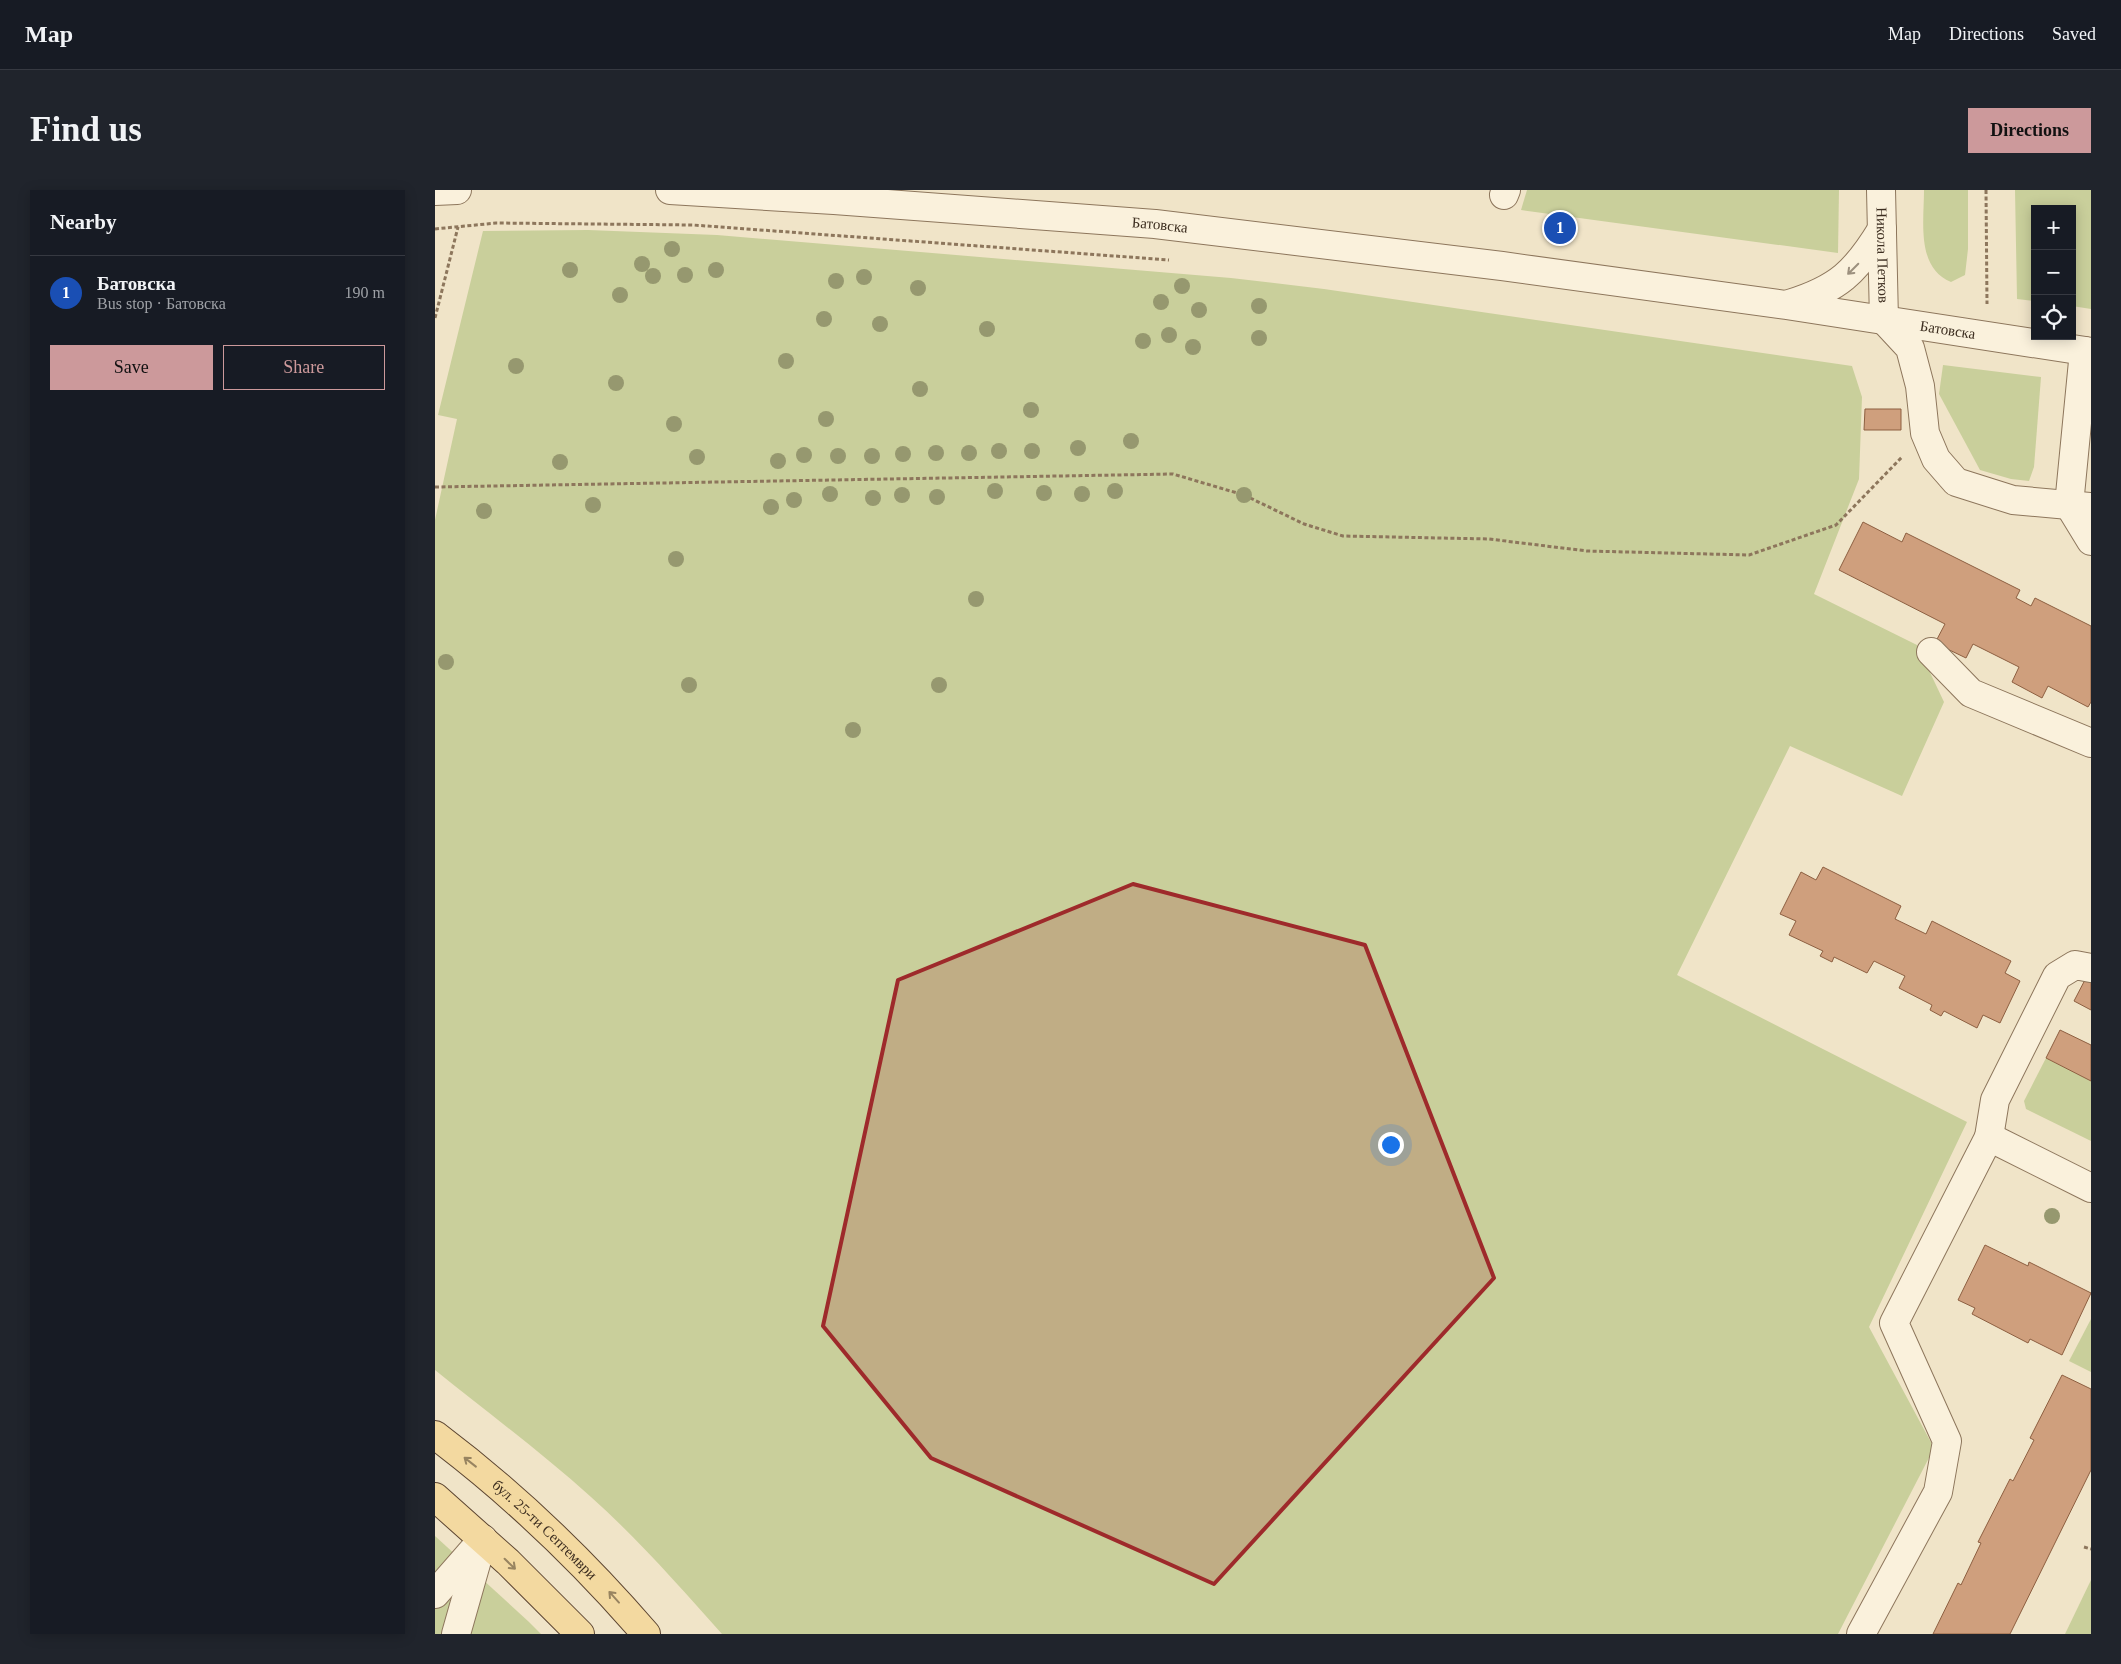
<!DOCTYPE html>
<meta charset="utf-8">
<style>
body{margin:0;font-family:Georgia,serif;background:#20242c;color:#f1f3f6}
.controls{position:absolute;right:15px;top:15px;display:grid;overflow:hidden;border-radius:0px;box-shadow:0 2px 12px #0003}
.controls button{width:45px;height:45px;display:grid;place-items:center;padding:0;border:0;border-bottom:1px solid #363941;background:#171b24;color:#f1f3f6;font:25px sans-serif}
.you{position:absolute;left:955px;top:954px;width:18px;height:18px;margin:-12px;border:4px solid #fff;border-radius:50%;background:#1a73e8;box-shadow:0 0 0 8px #1a73e833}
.badge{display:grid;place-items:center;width:32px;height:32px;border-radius:50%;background:#cc999b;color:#fff;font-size:16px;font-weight:700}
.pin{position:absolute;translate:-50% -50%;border:2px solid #fff;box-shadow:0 1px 5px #0006}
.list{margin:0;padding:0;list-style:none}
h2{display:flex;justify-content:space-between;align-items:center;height:65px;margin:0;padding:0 20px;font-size:21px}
h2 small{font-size:16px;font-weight:400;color:#9ea1a6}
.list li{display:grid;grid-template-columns:32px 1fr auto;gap:15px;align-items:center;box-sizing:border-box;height:75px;padding:0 20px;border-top:1px solid #363941}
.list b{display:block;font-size:19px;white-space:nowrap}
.list p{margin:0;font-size:16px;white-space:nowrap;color:#9ea1a6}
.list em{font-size:16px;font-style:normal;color:#9ea1a6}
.actions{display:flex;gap:10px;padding:15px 20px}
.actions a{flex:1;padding:11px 0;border:1px solid #cc999b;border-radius:0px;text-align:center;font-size:18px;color:#cc999b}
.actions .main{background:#cc999b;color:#111}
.icon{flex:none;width:28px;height:28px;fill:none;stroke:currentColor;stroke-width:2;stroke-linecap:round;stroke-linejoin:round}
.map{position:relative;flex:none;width:1656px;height:1444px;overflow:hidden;border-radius:0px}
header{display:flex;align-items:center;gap:30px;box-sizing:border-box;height:70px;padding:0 25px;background:#171b24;border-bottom:1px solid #363941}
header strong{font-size:24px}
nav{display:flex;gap:28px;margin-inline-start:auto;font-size:18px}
.intro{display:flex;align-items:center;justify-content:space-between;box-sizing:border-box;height:120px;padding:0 30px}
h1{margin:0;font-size:35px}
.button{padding:12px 22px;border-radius:0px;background:#cc999b;color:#111;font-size:18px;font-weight:700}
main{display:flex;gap:30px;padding:0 30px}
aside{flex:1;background:#171b24;border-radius:0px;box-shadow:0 2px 12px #0003}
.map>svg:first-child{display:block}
</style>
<header>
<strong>Map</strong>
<nav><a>Map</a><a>Directions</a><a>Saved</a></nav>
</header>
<div class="intro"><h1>Find us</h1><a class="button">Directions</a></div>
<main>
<aside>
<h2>Nearby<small></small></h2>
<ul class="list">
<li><span class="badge" style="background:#1a4fb4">1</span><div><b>Батовска</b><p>Bus stop · Батовска</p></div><em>190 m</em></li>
</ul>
<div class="actions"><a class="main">Save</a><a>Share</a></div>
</aside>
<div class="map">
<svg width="1656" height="1444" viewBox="0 0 1656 1444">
<rect width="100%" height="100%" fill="#f0e4c8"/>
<g fill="#c9cf9b">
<polygon points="1092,0 1404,0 1403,63 1086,20"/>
<path d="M1489,0H1533V59L1530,85L1516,92C1481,78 1489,31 1489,0Z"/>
<polygon points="1580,0 1656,0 1656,119 1637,116 1637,19 1600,19 1600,111 1582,109"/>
<path d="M153,40L282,45L796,88L889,99L1417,176L1427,207L1424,289L1379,404L1482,455L1509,512L1467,606L1355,556L1242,785L1532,932L1434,1137L1499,1258L1403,1444H287C245,1397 203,1349 156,1307C106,1262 52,1222 0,1180V330L22,229L3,225L48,41Z"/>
<polygon points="1508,175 1606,187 1599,277 1594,291 1576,289 1545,280 1504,204"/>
<polygon points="1611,868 1656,891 1656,951 1591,919 1589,911"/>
<polygon points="1656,1129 1656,1182 1634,1171"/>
<polygon points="0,1346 94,1432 106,1444 0,1444"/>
<polygon points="1656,1390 1656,1444 1630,1444"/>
</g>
<g fill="#cf9f7d" stroke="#8d5f41">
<polygon points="1430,219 1466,219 1466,240 1429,240"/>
<polygon points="1428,332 1467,352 1471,343 1585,400 1581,408 1596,416 1600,408 1656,436 1656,512 1653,517 1613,496 1607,508 1577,492 1584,477 1538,454 1531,468 1500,453 1510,434 1404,380"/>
<polygon points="1388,677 1466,716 1460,729 1491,744 1497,731 1576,771 1570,783 1585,791 1565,833 1548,825 1542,838 1509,821 1506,826 1495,820 1497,815 1464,798 1470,786 1439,771 1432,783 1399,767 1397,772 1385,766 1388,761 1354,745 1361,731 1345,724 1366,682 1381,690"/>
<polygon points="1652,786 1656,788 1656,820 1639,811"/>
<polygon points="1625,840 1656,855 1656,891 1611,868"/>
<polygon points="1550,1055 1593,1076 1594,1072 1656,1103 1627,1165 1595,1149 1593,1153 1537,1124 1540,1118 1523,1110"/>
<polygon points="1627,1185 1656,1199 1656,1280 1575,1444 1498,1444 1523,1393 1526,1395 1546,1353 1543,1352 1575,1289 1578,1291 1599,1250 1595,1248"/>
</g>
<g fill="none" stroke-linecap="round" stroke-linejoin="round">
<g stroke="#8d765c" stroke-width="30">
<g id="minor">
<path id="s1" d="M235,0L399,10L720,34L1067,76L1351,115L1656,162"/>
<path id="s2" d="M1446,0L1449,130"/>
<polyline points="0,1 22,0"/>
<polyline points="1069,5 1071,0"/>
<path d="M1354,114C1403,99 1421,82 1447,39"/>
<polyline points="1449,130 1475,158 1485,196 1490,243 1501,269 1521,292 1578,310 1656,317"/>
<polyline points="1649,161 1634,315 1656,351"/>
<polyline points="1496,462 1536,503 1656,553"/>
<polyline points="1554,947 1560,910 1622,786 1640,775 1656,778"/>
<polyline points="0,1404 42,1356"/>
<polyline points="21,1444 48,1349"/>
<polyline points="1426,1444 1503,1302 1512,1251 1459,1133 1554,947 1656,998"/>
</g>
</g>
<g stroke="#5b4430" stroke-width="30">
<g id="major">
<path id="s3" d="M0,1245C77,1303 148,1371 211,1444"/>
<polyline points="0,1307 73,1372 145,1444"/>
</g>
</g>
<g stroke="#8d765c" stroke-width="3" stroke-dasharray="4 2.5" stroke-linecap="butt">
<polyline points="1551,0 1552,114"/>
<polyline points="0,39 61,33 258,35 734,70"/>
<polyline points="0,128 23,37"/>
<polyline points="0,297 738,284 809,305 869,334 908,346 1054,349 1152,361 1314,365 1401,335 1467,267"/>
<polyline points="1649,1357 1656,1359"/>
</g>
<use href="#minor" stroke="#faf1dc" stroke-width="28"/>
<use href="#major" stroke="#f3d9a0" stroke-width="28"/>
</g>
<g fill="#96986f">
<circle cx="237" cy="59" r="8"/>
<circle cx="207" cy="74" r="8"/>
<circle cx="135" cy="80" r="8"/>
<circle cx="281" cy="80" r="8"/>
<circle cx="250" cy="85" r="8"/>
<circle cx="218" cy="86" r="8"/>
<circle cx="429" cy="87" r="8"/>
<circle cx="401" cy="91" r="8"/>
<circle cx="747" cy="96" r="8"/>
<circle cx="483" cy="98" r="8"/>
<circle cx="185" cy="105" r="8"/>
<circle cx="726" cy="112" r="8"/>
<circle cx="824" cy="116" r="8"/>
<circle cx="764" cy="120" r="8"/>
<circle cx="389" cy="129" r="8"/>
<circle cx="445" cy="134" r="8"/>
<circle cx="552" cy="139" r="8"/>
<circle cx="734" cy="145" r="8"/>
<circle cx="824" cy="148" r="8"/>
<circle cx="708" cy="151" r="8"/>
<circle cx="758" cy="157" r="8"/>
<circle cx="351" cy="171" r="8"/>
<circle cx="81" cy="176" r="8"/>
<circle cx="181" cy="193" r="8"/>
<circle cx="485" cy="199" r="8"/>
<circle cx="596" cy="220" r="8"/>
<circle cx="391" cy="229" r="8"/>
<circle cx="239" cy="234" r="8"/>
<circle cx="696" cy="251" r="8"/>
<circle cx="643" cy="258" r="8"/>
<circle cx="564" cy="261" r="8"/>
<circle cx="597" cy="261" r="8"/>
<circle cx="501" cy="263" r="8"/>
<circle cx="534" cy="263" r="8"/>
<circle cx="468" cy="264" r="8"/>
<circle cx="369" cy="265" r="8"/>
<circle cx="403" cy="266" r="8"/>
<circle cx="437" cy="266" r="8"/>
<circle cx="262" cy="267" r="8"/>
<circle cx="343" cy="271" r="8"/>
<circle cx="125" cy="272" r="8"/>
<circle cx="560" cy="301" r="8"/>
<circle cx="680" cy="301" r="8"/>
<circle cx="609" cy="303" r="8"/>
<circle cx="395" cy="304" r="8"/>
<circle cx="647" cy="304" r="8"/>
<circle cx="467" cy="305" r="8"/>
<circle cx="809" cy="305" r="8"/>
<circle cx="502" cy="307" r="8"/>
<circle cx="438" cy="308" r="8"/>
<circle cx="359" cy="310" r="8"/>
<circle cx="158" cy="315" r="8"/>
<circle cx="336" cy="317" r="8"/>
<circle cx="49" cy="321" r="8"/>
<circle cx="241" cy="369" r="8"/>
<circle cx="541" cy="409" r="8"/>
<circle cx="11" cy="472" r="8"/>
<circle cx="254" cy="495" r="8"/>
<circle cx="504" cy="495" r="8"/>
<circle cx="418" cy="540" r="8"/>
<circle cx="1617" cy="1026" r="8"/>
</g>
<defs><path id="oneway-shaft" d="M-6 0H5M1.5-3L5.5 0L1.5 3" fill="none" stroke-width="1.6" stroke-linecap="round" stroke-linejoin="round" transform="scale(1.25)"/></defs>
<use stroke="#9c907e" href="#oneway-shaft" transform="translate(1418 79) rotate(135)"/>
<g stroke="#988460">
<use href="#oneway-shaft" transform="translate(35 1272) rotate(-142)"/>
<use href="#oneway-shaft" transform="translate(75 1374) rotate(44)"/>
<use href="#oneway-shaft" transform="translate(179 1407) rotate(-132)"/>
</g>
<path fill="#9e2a2b" fill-opacity="0.2" stroke="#9e2a2b" stroke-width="4" stroke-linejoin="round" d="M698,694L930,755L1059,1088L779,1394L496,1268L388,1136L463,790Z"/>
<g text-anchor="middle" stroke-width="4" stroke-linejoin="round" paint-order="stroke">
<g font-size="15" fill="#3d2e20" stroke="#f7eed8">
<text dy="5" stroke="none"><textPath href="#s1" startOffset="491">Батовска</textPath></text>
<text dy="5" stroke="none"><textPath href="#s2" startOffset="65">Никола Петков</textPath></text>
<text dy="5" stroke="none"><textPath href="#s1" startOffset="1286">Батовска</textPath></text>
<text dy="5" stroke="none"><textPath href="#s3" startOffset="145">бул. 25-ти Септември</textPath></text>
</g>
</g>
</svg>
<div class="controls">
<button>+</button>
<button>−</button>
<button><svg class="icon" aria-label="locate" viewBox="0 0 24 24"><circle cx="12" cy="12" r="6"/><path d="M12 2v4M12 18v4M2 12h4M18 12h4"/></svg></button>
</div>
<div class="you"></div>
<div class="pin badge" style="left:1125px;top:38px;background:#1a4fb4">1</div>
</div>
</main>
